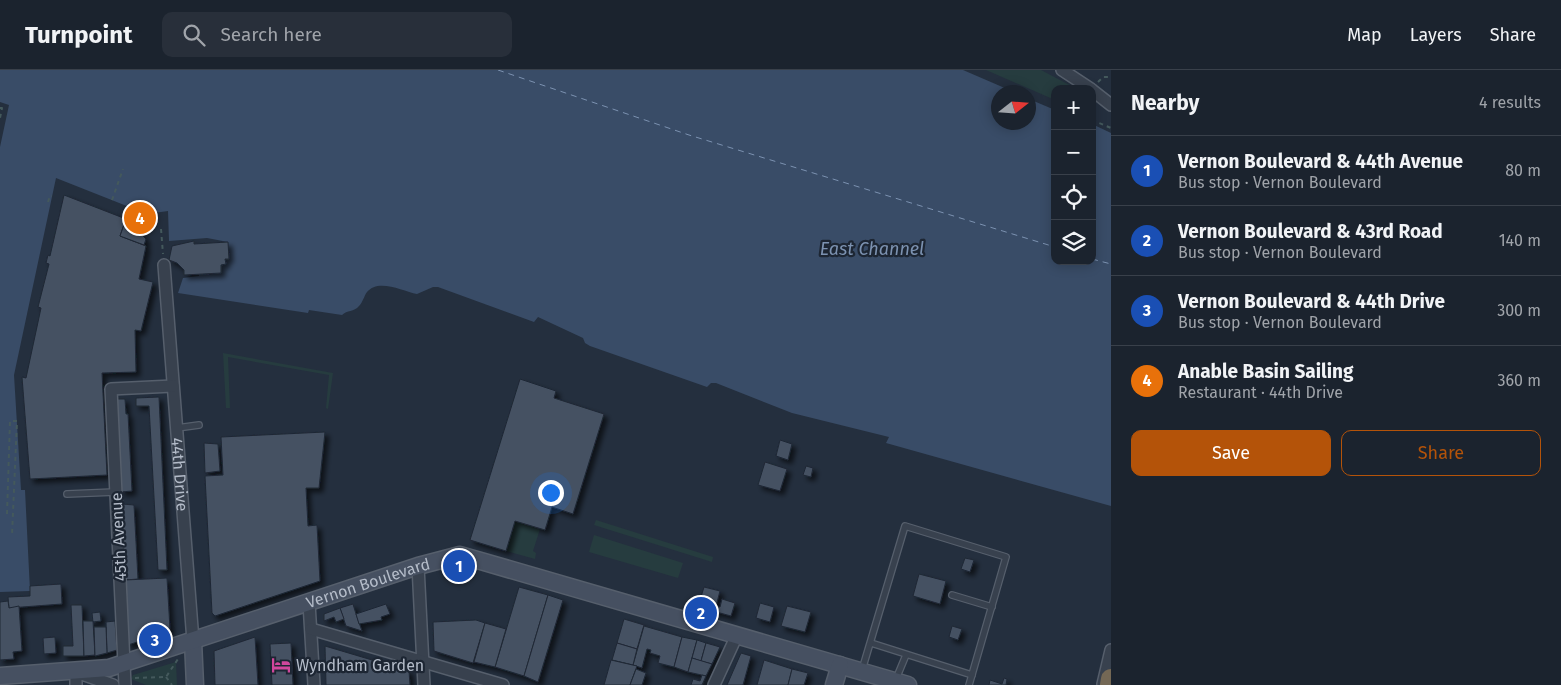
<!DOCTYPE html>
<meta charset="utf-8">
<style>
body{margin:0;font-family:"Fira Sans",sans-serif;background:#282f3a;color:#f1f3f6}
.controls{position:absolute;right:15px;top:15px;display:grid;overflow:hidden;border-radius:10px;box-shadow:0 2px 12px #0003}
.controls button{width:45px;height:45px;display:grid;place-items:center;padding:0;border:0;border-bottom:1px solid #39404a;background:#1b232e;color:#f1f3f6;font:25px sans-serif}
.compass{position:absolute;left:991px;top:15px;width:45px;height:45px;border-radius:50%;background:#1b232e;box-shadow:0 2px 12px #0003;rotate:73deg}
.you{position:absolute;left:550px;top:422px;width:18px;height:18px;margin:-12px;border:4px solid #fff;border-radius:50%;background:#1a73e8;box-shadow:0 0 0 8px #1a73e833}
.badge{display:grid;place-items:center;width:32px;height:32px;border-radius:50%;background:#b45309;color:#fff;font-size:16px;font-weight:700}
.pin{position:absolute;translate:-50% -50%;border:2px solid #fff;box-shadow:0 1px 5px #0006}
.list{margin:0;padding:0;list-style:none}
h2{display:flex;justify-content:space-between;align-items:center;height:65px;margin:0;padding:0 20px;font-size:21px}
h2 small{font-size:16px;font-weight:400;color:#a0a4aa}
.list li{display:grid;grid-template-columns:32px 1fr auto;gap:15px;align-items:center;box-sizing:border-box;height:70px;padding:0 20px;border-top:1px solid #39404a}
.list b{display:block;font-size:19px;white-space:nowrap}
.list p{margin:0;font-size:16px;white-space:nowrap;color:#a0a4aa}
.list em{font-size:16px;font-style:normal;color:#a0a4aa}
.actions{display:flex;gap:10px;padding:15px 20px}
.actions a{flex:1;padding:11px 0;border:1px solid #b45309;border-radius:10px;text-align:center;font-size:18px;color:#b45309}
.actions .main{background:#b45309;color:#fff}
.icon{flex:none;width:28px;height:28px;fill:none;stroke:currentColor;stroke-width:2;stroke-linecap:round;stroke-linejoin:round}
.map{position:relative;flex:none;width:1111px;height:615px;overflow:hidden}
header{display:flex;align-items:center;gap:30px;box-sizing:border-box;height:70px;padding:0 25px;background:#1b232e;border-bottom:1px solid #39404a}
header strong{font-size:24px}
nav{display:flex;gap:28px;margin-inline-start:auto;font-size:18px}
.search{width:350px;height:45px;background:#282f3a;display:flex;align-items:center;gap:12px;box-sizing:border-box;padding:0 18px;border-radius:10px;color:#a0a4aa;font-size:19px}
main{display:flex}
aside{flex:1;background:#1b232e}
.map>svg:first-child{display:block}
</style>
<header>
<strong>Turnpoint</strong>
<div class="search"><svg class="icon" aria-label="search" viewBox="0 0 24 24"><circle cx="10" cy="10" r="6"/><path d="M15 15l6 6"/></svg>Search here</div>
<nav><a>Map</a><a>Layers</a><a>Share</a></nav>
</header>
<main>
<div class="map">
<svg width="1111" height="615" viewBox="0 0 1111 615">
<defs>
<filter id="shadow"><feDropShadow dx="4" dy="4" stdDeviation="2.5" flood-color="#0009"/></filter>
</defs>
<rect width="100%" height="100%" fill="#242f3e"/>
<g fill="#263c3f">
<polygon points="986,0 1041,0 1077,19 1055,19 1055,30"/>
<polygon points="223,283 333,303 328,339 326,338 329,305 228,287 230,338 226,338"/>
<polygon points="596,450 713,487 712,492 594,455"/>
<polygon points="515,451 540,459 533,481 536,483 535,489 506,481"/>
<polygon points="594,465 683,493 678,508 589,482"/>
<polygon points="176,592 177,615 146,615 131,609 133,605"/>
</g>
<path fill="#394c67" d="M0,0H963L1014,22H998V52H1028L1029,29L1055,40V191H1092V54L1111,63V436L886,373L889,367L792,343L716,313H711L707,317L590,276L585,273L583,268L538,247L534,252L438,217H433L417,224C403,221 378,208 367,222C364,226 363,232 359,236C354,242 347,240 342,245L309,240L308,243L178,223L183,208L199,206V204L221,203V195L225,194V189H229L228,172L207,168L169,171L168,141L147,144L56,108L14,305L21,420H25L30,521L0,522V77L9,35L0,32Z"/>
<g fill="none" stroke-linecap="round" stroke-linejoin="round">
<g stroke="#7c92b1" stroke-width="1" stroke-dasharray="6 5" stroke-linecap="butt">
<polyline points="498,0 689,65 1055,177"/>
<polyline points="1092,189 1111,194"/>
</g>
</g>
<g fill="#455162" stroke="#1f2835" filter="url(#shadow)">
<polygon points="64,125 126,149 120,166 146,176 139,209 153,212 141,261 135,260 136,302 102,303 107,405 30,409 22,307 26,308 41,238 38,237 49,194 46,193 48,185 50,186"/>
<polygon points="126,149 146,169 144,175 120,166"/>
<polygon points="194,171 194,174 228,172 229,189 225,189 226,194 221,195 221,203 184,205 184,200 177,193 169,190 172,176"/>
<polygon points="520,309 556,321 554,328 604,344 573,444 552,437 545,460 515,451 506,481 470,470"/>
<polygon points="159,327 167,500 158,500 149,336 136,336 136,328"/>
<polygon points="117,329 125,329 126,344 128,344 132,421 121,422"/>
<polygon points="325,362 319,418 306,418 308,456 317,455 320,511 215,546 212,543 205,406 223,405 221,367"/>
<polygon points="780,370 792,374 788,390 776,386"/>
<polygon points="204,373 218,374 220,401 205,403"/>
<polygon points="765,392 787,399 780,421 758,415"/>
<polygon points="806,396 813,398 811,407 803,405"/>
<polygon points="122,434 134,435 138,509 125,510"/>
<polygon points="965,488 974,490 970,502 961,499"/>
<polygon points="919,504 946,511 940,534 913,526"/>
<polygon points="167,508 170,559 168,562 128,575 125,510"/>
<polygon points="61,514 62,534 9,538 8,527 30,526 30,516"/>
<polygon points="519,517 548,525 524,606 495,597"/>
<polygon points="704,517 720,521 716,536 720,537 722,529 735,533 731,546 698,537"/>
<polygon points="548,525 563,530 538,612 524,606"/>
<polygon points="8,531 9,538 19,536 22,581 13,582 14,589 0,590 0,532"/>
<polygon points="760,533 774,537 770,552 756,548"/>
<polygon points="353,534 356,544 362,561 346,556 340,538"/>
<polygon points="386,534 390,544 381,547 382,550 359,554 356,544"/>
<polygon points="71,535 82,535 84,586 63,586 63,576 73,576"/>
<polygon points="787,536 811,542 805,562 781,556"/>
<polygon points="340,538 344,549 336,552 334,547 324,551 324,544"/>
<polygon points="100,542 101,551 93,552 92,543"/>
<polygon points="624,549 644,555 637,579 617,573"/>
<polygon points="476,550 485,553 473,593 434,581 433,552"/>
<polygon points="83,551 93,551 95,585 84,586"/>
<polygon points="115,551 117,580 107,583 106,552"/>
<polygon points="485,553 506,559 495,597 474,592"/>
<polygon points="644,556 682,567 674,597 658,593 660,586 650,583 651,580 647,579 642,598 633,595"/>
<polygon points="952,556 962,559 958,570 949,567"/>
<polygon points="94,557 106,557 107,583 95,586"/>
<polygon points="55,567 56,583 44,584 43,568"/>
<polygon points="255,567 258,615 215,615 214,581"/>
<polygon points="682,567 697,570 688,602 674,597"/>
<polygon points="697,570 706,573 701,591 692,588"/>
<polygon points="291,573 293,615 272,615 270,574"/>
<polygon points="617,573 637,579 633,595 612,590"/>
<polygon points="706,573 720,577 712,594 701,591"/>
<polygon points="325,576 409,601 410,615 326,615"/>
<polygon points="741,583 751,586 743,615 727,615"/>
<polygon points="692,588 712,594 706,606 688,602"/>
<polygon points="611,590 637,596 630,615 604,615"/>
<polygon points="764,590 792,599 788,615 757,615"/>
<polygon points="636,599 646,603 642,615 630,615"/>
<polygon points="792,599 808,603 804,615 788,615"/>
<polygon points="702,605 706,606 702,615 691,615 693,609 700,611"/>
<polygon points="1004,608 1007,609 1006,615 989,615 990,610 1002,614"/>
</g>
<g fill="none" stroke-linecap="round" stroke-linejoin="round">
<g stroke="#565f6c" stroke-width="8">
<g id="lane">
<polyline points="177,358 199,355"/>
<polyline points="67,424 115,422"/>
<polyline points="952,525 992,537"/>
<polyline points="871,573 972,605"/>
<polyline points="862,600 905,456 1006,487 969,615"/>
<polyline points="896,609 906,585"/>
</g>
</g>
<g stroke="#565f6c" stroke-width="14">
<g id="street">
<polyline points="1062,0 1091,19"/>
<polyline points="1092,20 1111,35"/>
<path id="s1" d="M164,195L193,571"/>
<polyline points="418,496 424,615"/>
<polyline points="309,533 314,615"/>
<polyline points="311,559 503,615"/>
<polyline points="1103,614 1111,580"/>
<polyline points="76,615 76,602 113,615"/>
<polyline points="125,615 111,319 173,316"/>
<polyline points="714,615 737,565"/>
</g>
</g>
<g stroke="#565f6c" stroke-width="19">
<g id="secondary">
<polyline points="193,571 195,615"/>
<path id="s2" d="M0,606L109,598L418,496L460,485L908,615"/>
<polyline points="834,615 840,595"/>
</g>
</g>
<g stroke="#434c59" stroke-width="22">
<polyline id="highway" points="1110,615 1111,609"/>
</g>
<g stroke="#44595c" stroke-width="2" stroke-dasharray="4 4" stroke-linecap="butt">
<polyline points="1098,12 1103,7 1111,7"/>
<polyline points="0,38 2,38 0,48"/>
<polyline points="1092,50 1111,58"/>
<polyline points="112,130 123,99"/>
<polyline points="48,132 50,126 52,126"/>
<polyline points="161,159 163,184"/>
<polyline points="7,444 10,351 17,351 12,465"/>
<polyline points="166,607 172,615"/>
<polyline points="135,608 166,607 178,589"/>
</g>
<use href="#lane" stroke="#38414e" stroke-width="5.5"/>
<use href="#street" stroke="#38414e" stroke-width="11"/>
<use href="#secondary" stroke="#465061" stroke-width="16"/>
<use href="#highway" stroke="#746855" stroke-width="20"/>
</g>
<defs>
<g id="hotel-bare" transform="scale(1.5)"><path d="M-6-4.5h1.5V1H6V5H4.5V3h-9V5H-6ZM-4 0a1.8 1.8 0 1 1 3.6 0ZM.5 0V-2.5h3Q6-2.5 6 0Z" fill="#d1479c" stroke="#1d2633" stroke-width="2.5" paint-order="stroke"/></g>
</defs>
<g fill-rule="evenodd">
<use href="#hotel-bare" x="281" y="595"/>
</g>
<g text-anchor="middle" stroke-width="4.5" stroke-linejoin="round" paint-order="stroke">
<g font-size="16" fill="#b4bcc9" stroke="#1d2633">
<text dy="6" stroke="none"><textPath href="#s1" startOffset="210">44th Drive</textPath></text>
<text transform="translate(118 467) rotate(-93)" y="6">45th Avenue</text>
<text dy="6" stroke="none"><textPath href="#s2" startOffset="382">Vernon Boulevard</textPath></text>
</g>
<g font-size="16" fill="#b4bcc9" stroke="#1d2633" text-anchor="start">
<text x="296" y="601">Wyndham Garden</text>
</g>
<g font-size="18" font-style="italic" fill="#7c92b1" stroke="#1d2633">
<text x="872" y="185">East Channel</text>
</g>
</g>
</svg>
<div class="controls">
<button>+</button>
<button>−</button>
<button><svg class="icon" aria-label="locate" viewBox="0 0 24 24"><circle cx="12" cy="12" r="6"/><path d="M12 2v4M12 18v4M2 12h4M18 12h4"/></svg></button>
<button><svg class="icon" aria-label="layers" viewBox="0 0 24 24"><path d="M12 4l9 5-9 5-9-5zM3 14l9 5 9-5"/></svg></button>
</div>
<svg class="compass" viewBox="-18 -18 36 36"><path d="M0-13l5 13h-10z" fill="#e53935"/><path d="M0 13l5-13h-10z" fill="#a0a4aa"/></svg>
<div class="you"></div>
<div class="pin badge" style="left:459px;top:496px;background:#1a4fb4">1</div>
<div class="pin badge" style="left:701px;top:543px;background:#1a4fb4">2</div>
<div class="pin badge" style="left:155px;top:570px;background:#1a4fb4">3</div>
<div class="pin badge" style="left:140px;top:148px;background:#e8710a">4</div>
</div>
<aside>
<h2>Nearby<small>4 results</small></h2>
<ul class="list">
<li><span class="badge" style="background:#1a4fb4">1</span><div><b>Vernon Boulevard &amp; 44th Avenue</b><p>Bus stop · Vernon Boulevard</p></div><em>80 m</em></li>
<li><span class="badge" style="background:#1a4fb4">2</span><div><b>Vernon Boulevard &amp; 43rd Road</b><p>Bus stop · Vernon Boulevard</p></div><em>140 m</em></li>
<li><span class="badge" style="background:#1a4fb4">3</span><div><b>Vernon Boulevard &amp; 44th Drive</b><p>Bus stop · Vernon Boulevard</p></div><em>300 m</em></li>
<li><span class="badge" style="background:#e8710a">4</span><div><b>Anable Basin Sailing</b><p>Restaurant · 44th Drive</p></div><em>360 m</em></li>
</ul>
<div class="actions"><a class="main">Save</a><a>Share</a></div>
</aside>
</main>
